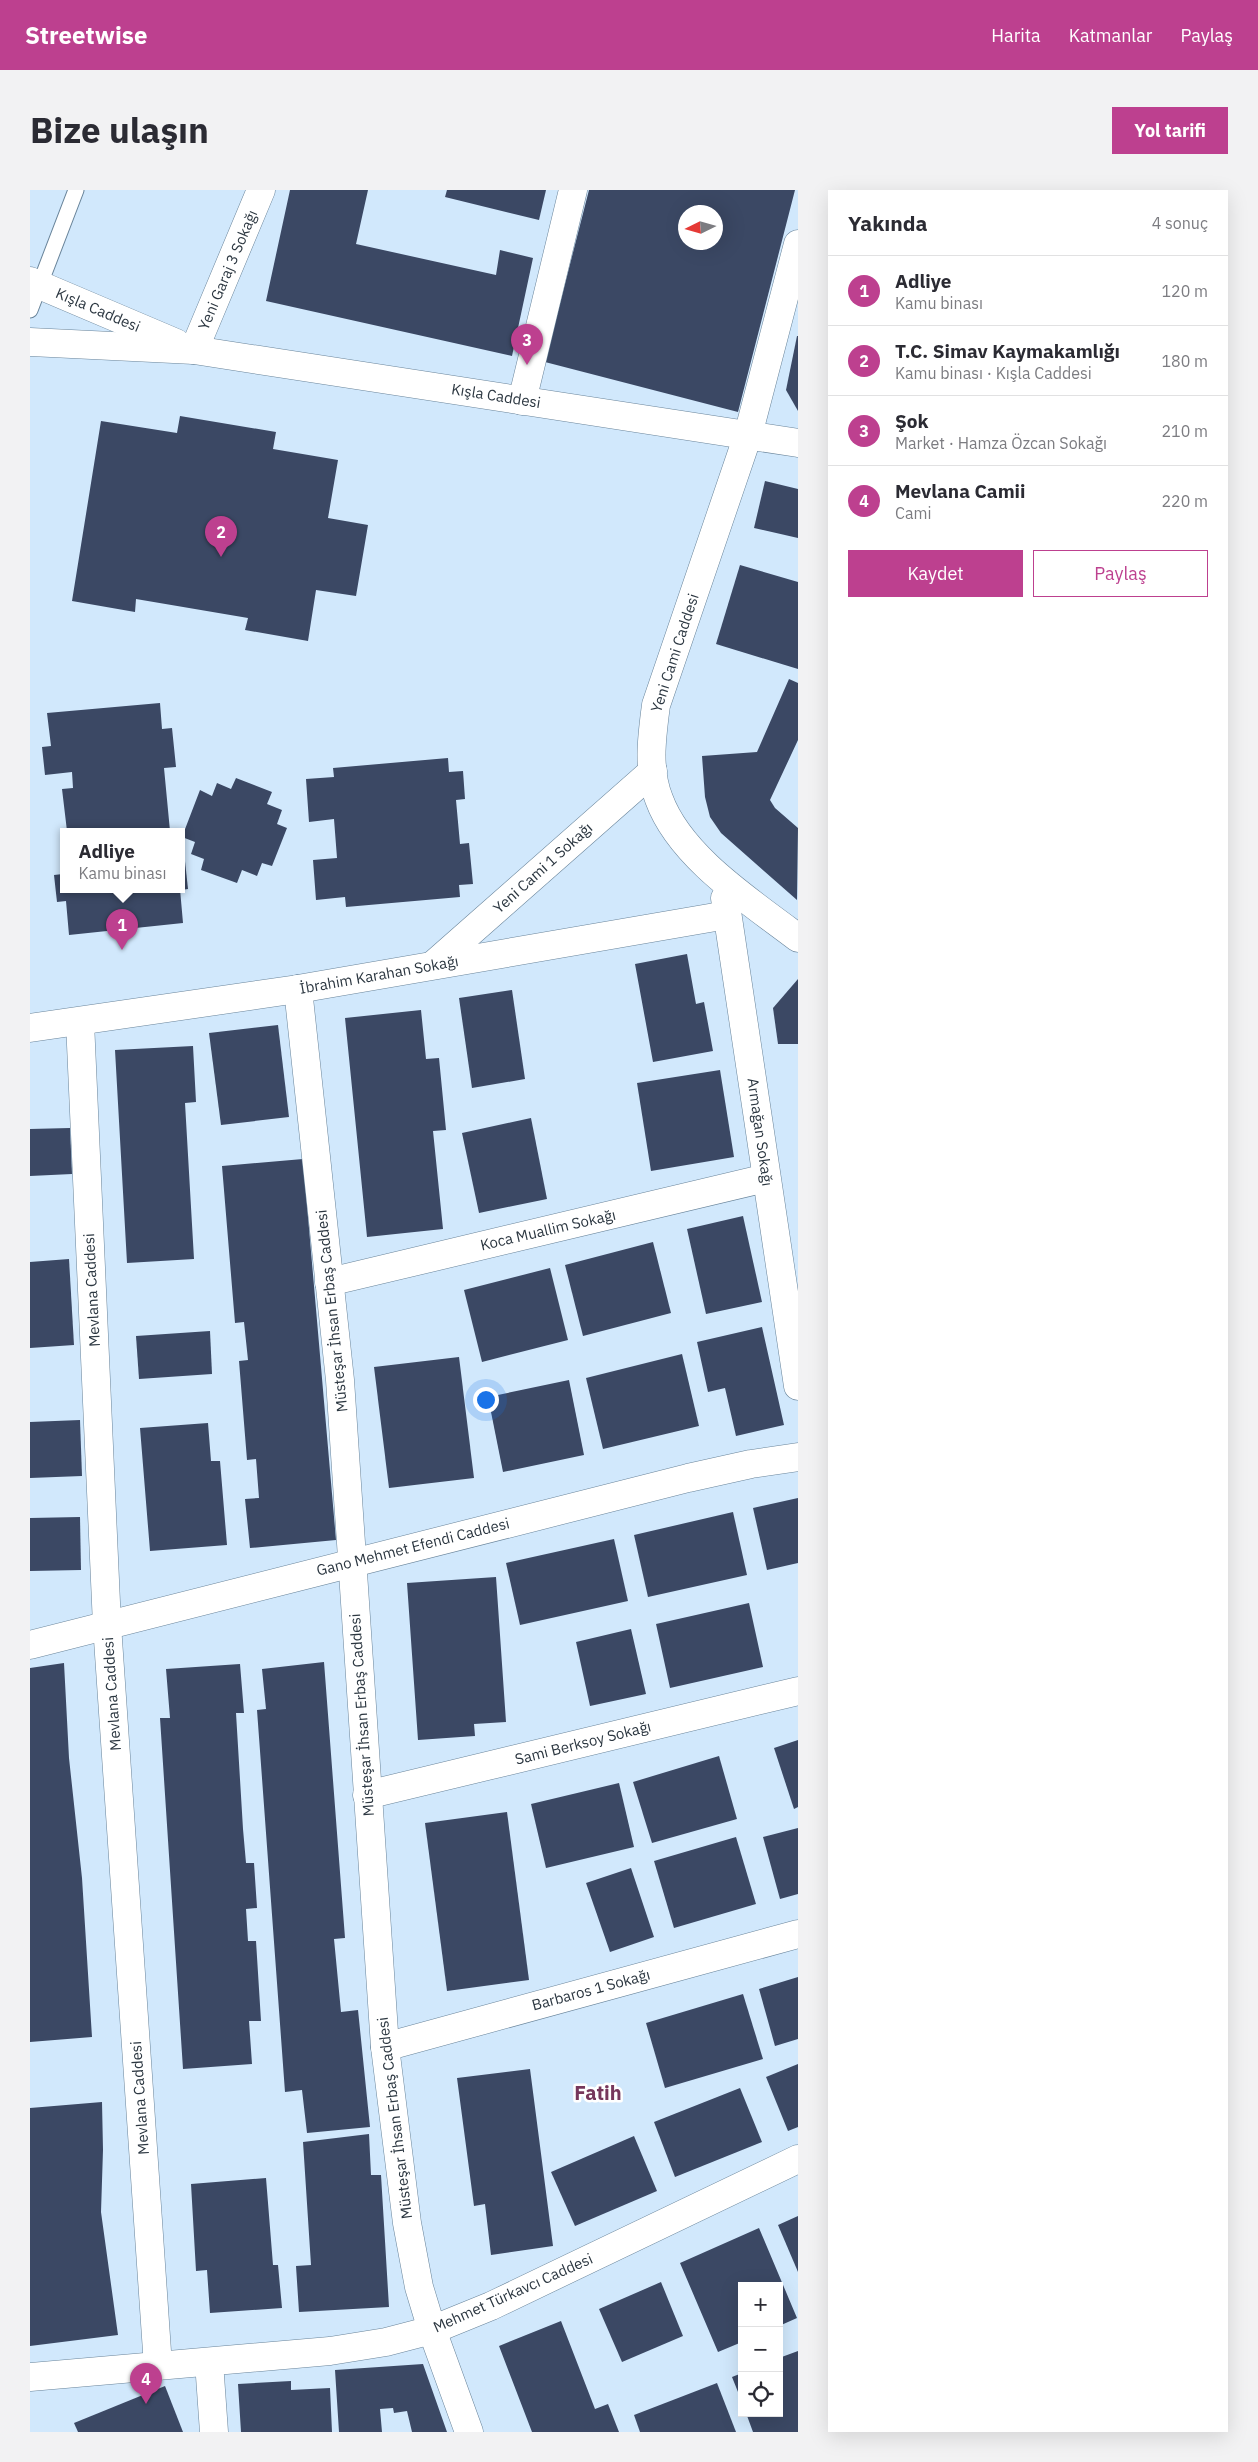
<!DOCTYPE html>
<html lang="tr">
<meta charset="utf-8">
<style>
body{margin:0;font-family:"IBM Plex Sans",sans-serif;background:#f2f2f3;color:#2b2b33}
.controls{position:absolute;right:15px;bottom:15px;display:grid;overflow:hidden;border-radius:0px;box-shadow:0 5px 20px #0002}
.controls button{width:45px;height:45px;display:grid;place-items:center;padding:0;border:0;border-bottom:1px solid #e1e1e2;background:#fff;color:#2b2b33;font:25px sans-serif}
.compass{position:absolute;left:648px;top:15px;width:45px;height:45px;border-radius:50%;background:#fff;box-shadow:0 5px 20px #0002;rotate:265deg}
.you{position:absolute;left:455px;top:1209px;width:18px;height:18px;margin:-12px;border:4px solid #fff;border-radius:50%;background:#1a73e8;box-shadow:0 0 0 8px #1a73e833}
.badge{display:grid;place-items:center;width:32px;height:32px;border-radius:50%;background:#bd408f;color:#fff;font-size:16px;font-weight:700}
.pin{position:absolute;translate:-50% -41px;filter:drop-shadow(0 1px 2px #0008)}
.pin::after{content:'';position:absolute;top:26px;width:18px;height:15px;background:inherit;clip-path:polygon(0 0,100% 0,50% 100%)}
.popup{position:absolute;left:30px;top:638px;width:125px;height:65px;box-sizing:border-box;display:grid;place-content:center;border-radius:0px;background:#fff;filter:drop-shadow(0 1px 4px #0005);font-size:16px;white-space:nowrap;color:#7c7c81}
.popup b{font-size:19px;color:#2b2b33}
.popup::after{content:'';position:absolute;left:50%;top:100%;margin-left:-10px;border:10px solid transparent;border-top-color:#fff}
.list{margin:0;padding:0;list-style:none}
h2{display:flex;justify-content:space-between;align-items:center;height:65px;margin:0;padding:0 20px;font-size:21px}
h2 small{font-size:16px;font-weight:400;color:#7c7c81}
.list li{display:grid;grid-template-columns:32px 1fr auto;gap:15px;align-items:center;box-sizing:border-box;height:70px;padding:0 20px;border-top:1px solid #e1e1e2}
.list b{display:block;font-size:19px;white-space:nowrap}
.list p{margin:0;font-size:16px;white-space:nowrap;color:#7c7c81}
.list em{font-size:16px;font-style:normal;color:#7c7c81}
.actions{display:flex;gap:10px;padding:15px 20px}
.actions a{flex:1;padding:11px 0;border:1px solid #bd408f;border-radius:0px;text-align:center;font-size:18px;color:#bd408f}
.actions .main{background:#bd408f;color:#fff}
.icon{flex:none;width:28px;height:28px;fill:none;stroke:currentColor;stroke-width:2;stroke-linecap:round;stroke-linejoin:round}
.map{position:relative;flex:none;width:768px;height:2242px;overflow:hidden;border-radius:0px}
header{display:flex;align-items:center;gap:30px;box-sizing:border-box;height:70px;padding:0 25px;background:#bd408f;color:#fff}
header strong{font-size:24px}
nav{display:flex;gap:28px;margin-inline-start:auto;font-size:18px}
.intro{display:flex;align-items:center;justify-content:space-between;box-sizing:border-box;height:120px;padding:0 30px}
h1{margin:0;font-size:35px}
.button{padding:12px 22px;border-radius:0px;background:#bd408f;color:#fff;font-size:18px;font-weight:700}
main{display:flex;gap:30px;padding:0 30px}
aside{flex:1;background:#fff;border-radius:0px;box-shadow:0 5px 20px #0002}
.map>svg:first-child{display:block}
</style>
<header>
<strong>Streetwise</strong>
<nav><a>Harita</a><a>Katmanlar</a><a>Paylaş</a></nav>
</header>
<div class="intro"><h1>Bize ulaşın</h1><a class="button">Yol tarifi</a></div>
<main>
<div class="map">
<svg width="768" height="2242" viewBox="0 0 768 2242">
<rect width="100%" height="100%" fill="#d1e8fc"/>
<g fill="#3b4864" fill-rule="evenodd">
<polygon points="260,0 338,0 326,54 466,85 470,60 503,68 482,166 236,111"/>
<polygon points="417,0 516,0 509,30 415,7"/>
<path d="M559,0H765L708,222L515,172ZM656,22H686V52H656Z"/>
<polygon points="767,146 768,146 768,221 756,200"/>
<polygon points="150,226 246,242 243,259 308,270 298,328 338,335 326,406 286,400 278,451 215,440 218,428 106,409 105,422 42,411 71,231 147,243"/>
<polygon points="735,291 768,299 768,348 724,338"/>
<polygon points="710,375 768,392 768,479 686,454"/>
<polygon points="759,489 768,493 768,550 740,610 745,618 768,638 767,710 691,643 680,627 675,607 672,566 727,562"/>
<polygon points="130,513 132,539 142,538 146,577 134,578 140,641 37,641 32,599 43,598 42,582 15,585 12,557 21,556 17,523"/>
<polygon points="418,568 419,582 433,581 435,609 426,610 430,654 439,653 443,694 429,695 430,707 316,717 315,707 286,710 283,670 307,668 304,629 279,632 276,589 304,587 303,578"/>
<polygon points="206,588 242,602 237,614 252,620 247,634 257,638 242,676 232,673 227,686 212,680 207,693 171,680 174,669 161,664 165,652 152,647 170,600 182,606 187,593 201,599"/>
<polygon points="154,662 158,699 151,700 151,663"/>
<polygon points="33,684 33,699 150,699 153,733 39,745 36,711 27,712 24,685"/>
<polygon points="657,764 666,814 674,812 683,861 623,872 605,774"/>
<polygon points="768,789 768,854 748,854 743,818"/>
<polygon points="482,800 495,889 442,898 429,808"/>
<polygon points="391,820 396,869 409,868 416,940 403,941 413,1039 337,1047 315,828"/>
<polygon points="248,835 259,927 191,935 179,843"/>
<polygon points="163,856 166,912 155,913 164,1069 97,1073 85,860"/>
<polygon points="690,880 704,967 621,981 607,893"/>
<polygon points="501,928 517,1009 449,1023 432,943"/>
<polygon points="40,938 42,984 0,986 0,939"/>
<polygon points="273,969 306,1350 220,1358 215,1309 229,1308 226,1269 217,1270 209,1171 218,1170 214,1132 205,1133 192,976"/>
<polygon points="713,1026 732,1112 676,1124 657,1039"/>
<polygon points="623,1052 641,1123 553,1146 535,1075"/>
<polygon points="39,1069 44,1155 0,1158 0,1072"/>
<polygon points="520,1078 538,1150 452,1172 434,1100"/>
<polygon points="732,1137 754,1235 706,1246 695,1198 678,1202 667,1152"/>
<polygon points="180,1141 182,1184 109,1189 106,1146"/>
<polygon points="652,1164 669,1236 573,1259 556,1188"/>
<polygon points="429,1167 444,1288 359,1298 344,1177"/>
<polygon points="539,1190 554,1265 473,1282 458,1207"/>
<polygon points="50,1230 52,1286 0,1288 0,1232"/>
<polygon points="178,1233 181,1271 190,1271 197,1355 120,1361 110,1238"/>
<polygon points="768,1308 768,1373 737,1380 723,1318"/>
<polygon points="703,1322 717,1385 618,1407 604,1345"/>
<polygon points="50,1327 51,1380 0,1381 0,1328"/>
<polygon points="584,1349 598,1411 490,1435 476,1373"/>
<polygon points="466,1387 476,1532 444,1534 445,1546 388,1550 377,1393"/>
<polygon points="719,1413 733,1477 640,1498 626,1434"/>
<polygon points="601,1439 616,1504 560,1516 546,1452"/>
<polygon points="294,1472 315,1748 304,1749 311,1822 328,1820 340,1937 277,1943 272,1900 255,1902 227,1520 236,1519 232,1479"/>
<polygon points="34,1473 39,1568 52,1688 62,1847 0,1852 0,1478"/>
<polygon points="210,1474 214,1523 206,1523 213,1639 216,1673 224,1673 227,1718 216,1719 218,1751 226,1751 231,1831 219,1831 222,1874 153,1879 130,1528 140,1528 136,1479"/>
<polygon points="768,1550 768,1617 764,1619 744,1558"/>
<polygon points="689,1566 707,1629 622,1653 603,1592"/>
<polygon points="589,1593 604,1657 516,1678 501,1614"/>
<polygon points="477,1622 499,1790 417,1801 395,1633"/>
<polygon points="768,1638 768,1704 750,1709 733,1647"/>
<polygon points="706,1647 726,1714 644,1738 624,1671"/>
<polygon points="601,1678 624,1747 580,1762 556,1693"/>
<polygon points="768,1787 768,1849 745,1856 729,1799"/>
<polygon points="713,1804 733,1869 635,1898 616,1833"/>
<polygon points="768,1874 768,1937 758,1941 736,1887"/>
<polygon points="500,1879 523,2056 461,2065 455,2014 444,2016 427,1888"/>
<polygon points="710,1898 732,1952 645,1987 624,1932"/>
<polygon points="72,1912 73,1960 71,2022 88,2145 0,2156 0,1918"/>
<polygon points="339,1944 341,1985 351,1985 359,2117 269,2122 266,2076 281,2075 273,1952"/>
<polygon points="604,1946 627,2001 545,2036 521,1982"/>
<polygon points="236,1988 243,2075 248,2075 252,2118 180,2123 177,2080 166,2081 161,1994"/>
<polygon points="768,2026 768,2082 748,2035"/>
<polygon points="729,2038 767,2128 749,2136 749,2096 712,2096 712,2152 688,2162 650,2073"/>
<polygon points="631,2092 653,2146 592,2172 569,2119"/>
<polygon points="531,2131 565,2219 578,2214 589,2242 502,2242 469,2156"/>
<polygon points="768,2161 768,2242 723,2242 716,2223 749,2223 749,2168"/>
<polygon points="393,2174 417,2242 382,2242 377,2221 364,2223 363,2218 350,2219 352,2242 309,2242 305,2180"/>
<polygon points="712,2183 712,2212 702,2187"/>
<polygon points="261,2191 261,2200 300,2198 302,2242 211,2242 208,2194"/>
<polygon points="687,2193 706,2242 610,2242 604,2225"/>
<polygon points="135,2196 153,2242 48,2242 44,2233"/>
</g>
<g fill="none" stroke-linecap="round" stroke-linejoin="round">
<g stroke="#69849a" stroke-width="17">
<polyline id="service" points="0,120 46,0"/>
</g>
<g stroke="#69849a" stroke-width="29">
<g id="minor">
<polyline points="492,211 543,0"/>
<polyline points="718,245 768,54"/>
<polyline points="695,708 768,1196"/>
<polyline points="403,775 623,581"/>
<polyline points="0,838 268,799 697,725"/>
<polyline points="299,1092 736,988"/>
<polyline points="337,1605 768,1501"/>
<polyline points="355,1857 768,1744"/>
<polyline points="179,2172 184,2242"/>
</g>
</g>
<g stroke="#69849a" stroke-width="29">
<g id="tertiary">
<polyline points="0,91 146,153"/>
<polyline points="0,152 164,160 768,253"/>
<polyline points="164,160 231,0"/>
<path d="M718,245L626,515C622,546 617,579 629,609C650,667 721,712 768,748"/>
<polyline points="268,799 310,1190 355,1857 377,2033 389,2097 402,2140 439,2242"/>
<polyline points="50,832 77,1435 128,2176"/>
<polyline points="0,1455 658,1288 721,1274 768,1267"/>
<polyline points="0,2187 300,2161 356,2152 402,2140 461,2116 768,1969"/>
</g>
</g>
<use href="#service" stroke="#fff" stroke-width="15"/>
<use href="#minor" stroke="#fff" stroke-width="28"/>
<use href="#tertiary" stroke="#fff" stroke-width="28"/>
</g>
<g text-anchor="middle" stroke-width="5" stroke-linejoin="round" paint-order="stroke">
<g font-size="15" fill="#2c3741" stroke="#fff">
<text transform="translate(198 80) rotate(-67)" y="5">Yeni Garaj 3 Sokağı</text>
<text transform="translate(68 120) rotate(23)" y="5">Kışla Caddesi</text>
<text transform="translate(466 206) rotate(9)" y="5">Kışla Caddesi</text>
<text transform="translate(645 463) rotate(-72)" y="5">Yeni Cami Caddesi</text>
<text transform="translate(513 678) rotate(-42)" y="5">Yeni Cami 1 Sokağı</text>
<text transform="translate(349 785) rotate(-10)" y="5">İbrahim Karahan Sokağı</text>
<text transform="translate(730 942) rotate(82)" y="5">Armağan Sokağı</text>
<text transform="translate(518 1040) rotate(-13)" y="5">Koca Muallim Sokağı</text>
<text transform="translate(62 1100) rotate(-93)" y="5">Mevlana Caddesi</text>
<text transform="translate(302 1121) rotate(-96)" y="5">Müsteşar İhsan Erbaş Caddesi</text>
<text transform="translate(383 1357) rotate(-14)" y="5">Gano Mehmet Efendi Caddesi</text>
<text transform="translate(82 1504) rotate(-94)" y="5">Mevlana Caddesi</text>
<text transform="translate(332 1525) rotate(-94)" y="5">Müsteşar İhsan Erbaş Caddesi</text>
<text transform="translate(553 1553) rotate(-14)" y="5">Sami Berksoy Sokağı</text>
<text transform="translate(561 1800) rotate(-15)" y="5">Barbaros 1 Sokağı</text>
<text transform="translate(110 1908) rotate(-94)" y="5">Mevlana Caddesi</text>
<text transform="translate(365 1928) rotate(-97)" y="5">Müsteşar İhsan Erbaş Caddesi</text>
<text transform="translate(483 2103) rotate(-24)" y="5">Mehmet Türkavcı Caddesi</text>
</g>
<g font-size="20" font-weight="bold" fill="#76375c" stroke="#fff">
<text x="568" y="1910">Fatih</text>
</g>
</g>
</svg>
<div class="controls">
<button>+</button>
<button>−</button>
<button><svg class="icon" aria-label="locate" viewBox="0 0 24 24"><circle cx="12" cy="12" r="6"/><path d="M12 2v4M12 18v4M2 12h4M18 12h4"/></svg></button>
</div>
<svg class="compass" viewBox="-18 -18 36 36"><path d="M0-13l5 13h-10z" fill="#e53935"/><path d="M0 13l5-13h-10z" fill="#7c7c81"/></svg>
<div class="you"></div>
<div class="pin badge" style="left:92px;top:760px">1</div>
<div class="popup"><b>Adliye</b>Kamu binası</div>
<div class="pin badge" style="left:191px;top:367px">2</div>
<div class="pin badge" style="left:497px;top:175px">3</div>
<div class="pin badge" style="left:116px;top:2214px">4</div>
</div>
<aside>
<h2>Yakında<small>4 sonuç</small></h2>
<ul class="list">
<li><span class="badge">1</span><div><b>Adliye</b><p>Kamu binası</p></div><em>120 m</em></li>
<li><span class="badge">2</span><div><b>T.C. Simav Kaymakamlığı</b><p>Kamu binası · Kışla Caddesi</p></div><em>180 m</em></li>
<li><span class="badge">3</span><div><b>Şok</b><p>Market · Hamza Özcan Sokağı</p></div><em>210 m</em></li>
<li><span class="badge">4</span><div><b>Mevlana Camii</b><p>Cami</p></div><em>220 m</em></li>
</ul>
<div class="actions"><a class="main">Kaydet</a><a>Paylaş</a></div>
</aside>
</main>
